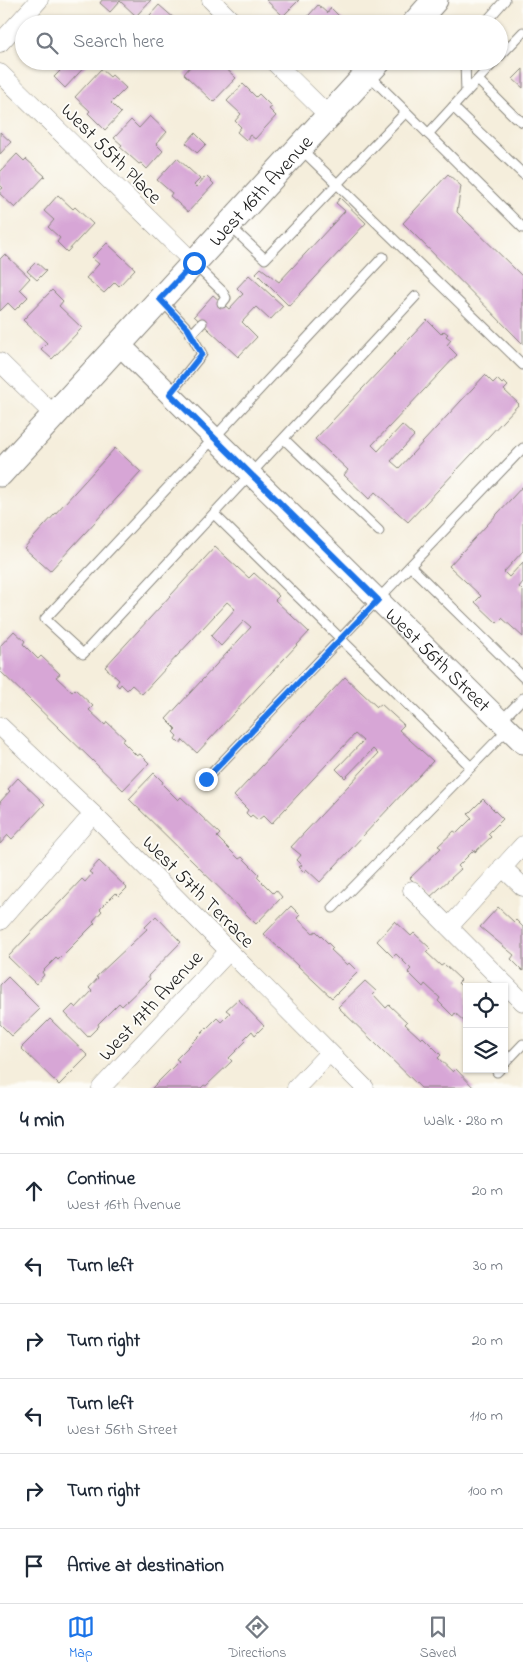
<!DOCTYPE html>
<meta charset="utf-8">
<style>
body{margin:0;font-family:"Indie Flower",sans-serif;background:#f2f2f3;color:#1f2937}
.controls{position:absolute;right:15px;bottom:15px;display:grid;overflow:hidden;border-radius:0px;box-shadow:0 1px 4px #0004}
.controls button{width:45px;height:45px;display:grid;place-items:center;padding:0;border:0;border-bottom:1px solid #e0e1e3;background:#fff;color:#1f2937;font:25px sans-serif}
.stop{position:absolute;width:15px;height:15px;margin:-11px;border:4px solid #1a73e8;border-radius:50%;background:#fff}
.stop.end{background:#1a73e8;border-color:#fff;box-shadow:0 1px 5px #0008}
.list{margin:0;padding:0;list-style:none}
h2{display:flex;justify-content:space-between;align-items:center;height:65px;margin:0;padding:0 20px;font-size:21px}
h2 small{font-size:16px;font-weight:400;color:#747a83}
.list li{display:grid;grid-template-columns:32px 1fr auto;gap:15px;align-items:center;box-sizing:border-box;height:75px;padding:0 20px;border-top:1px solid #e0e1e3}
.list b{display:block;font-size:19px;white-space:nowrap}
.list p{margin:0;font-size:16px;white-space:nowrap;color:#747a83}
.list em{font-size:16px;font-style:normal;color:#747a83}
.icon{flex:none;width:28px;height:28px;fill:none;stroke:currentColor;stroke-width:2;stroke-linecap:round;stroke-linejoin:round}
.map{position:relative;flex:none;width:523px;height:1088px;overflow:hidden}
.search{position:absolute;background:#fff;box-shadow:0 1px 4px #0004;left:15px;right:15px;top:15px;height:55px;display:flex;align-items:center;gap:12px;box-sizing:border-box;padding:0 18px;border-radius:28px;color:#747a83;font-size:19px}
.sheet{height:515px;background:#fff}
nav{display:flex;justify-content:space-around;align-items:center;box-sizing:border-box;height:70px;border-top:1px solid #e0e1e3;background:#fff;font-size:14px;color:#747a83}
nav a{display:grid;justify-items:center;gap:2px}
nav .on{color:#1a73e8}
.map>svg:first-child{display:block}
</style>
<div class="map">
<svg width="523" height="1088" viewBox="0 0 523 1088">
<rect width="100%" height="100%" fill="#fdfcf7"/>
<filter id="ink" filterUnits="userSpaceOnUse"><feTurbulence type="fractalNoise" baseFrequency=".02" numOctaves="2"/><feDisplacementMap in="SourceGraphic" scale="10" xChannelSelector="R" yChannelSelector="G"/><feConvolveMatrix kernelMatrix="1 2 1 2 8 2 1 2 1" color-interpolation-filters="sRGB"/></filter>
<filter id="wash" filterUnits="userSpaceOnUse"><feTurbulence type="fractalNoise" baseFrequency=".0096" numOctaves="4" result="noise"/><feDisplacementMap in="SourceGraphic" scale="20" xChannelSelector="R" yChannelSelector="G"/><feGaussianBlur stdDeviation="1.12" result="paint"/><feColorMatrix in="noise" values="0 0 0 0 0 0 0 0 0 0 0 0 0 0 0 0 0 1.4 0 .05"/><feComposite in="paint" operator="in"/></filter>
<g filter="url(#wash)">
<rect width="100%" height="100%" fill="#f5eedc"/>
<g id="blocks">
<g fill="#d7a6d6">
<polygon points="102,0 151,0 136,16 120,1 110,12 100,3"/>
<polygon points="266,0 299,0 283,16"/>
<polygon points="159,5 175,19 176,18 182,24 142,24"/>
<polygon points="318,5 327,13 331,8 345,22 344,24 301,24"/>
<polygon points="49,61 90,61 65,88 54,77 60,71"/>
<polygon points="195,61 218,61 236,78 213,102 184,74"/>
<polygon points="101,69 110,77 112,75 126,88 111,103 121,113 105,130 88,113 90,111 75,97"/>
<polygon points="523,69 523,88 513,79"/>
<polygon points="243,84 256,97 259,94 272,107 269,109 276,116 255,139 250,135 246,140 237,132 241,127 235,121 241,114 227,101"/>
<polygon points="150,116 167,132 156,144 163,151 147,169 141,163 139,164 120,147 122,145 114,138 131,120 139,128"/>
<polygon points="0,132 11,142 0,154"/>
<polygon points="195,133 206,144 197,153 186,143"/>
<polygon points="17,154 24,161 26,159 45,176 15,208 0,194 0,190 3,188 0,185 0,172"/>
<polygon points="177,158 200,179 194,185 196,187 206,176 214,184 188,212 170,196 172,193 157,180"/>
<polygon points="448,174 461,186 457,212 523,277 523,344 403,223"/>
<polygon points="58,195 73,209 75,207 93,224 67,252 57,242 60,238 48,227 54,220 44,211"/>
<polygon points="340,198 366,223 289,306 256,273 261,268 279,282 345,211 336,203"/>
<polygon points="107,243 135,269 119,286 115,282 104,293 86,278 99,264 92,258"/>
<polygon points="5,254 30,278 20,289 28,297 15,310 8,303 0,311 0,259"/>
<polygon points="36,262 46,271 37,280 27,271"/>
<polygon points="249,275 283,306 270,320 256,307 242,322 257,337 238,357 194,316 213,295 229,309 243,294 237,288"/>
<polygon points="52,290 63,301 59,306 82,328 52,359 41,349 47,343 23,320"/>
<polygon points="427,320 441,334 444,331 448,334 446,336 451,340 447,345 457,355 372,445 378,451 402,425 414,436 391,461 399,468 485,375 493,383 497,379 502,384 504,382 508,386 504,390 519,404 408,522 375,492 369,499 344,475 348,470 315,439"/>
<polygon points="115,448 141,472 50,571 24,548"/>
<polygon points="523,486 523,551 504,572 509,577 523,562 523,582 519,587 523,591 523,637 502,618 497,623 475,602 481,596 449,566"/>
<polygon points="215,547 249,578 254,573 279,596 275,600 309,632 197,753 183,740 180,744 175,739 177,736 173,732 176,729 166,719 251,627 244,621 221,646 211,636 235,609 227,602 142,694 132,685 127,690 121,684 119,687 116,684 119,680 105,667"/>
<polygon points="14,631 25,641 23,644 38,659 41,656 60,674 56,677 72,692 75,689 93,706 89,710 105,725 107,722 125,739 122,741 137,756 140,754 149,763 123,790 0,671 0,646"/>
<polygon points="345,677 377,707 381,704 404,725 399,730 433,761 320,882 306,869 304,872 299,867 302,865 297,860 301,855 291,847 378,754 373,749 345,778 336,769 363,741 355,734 271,824 263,816 258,820 252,815 250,817 246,813 248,810 234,796"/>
<polygon points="154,773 163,782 162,784 178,800 181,797 220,834 217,837 239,859 242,857 259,874 257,877 273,893 276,890 282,897 256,924 129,799"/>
<polygon points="18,778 45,804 12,839 8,835 0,844 0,802 10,791 8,789"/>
<polygon points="483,799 503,819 488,834 491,837 475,852 474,850 458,866 461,869 429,898 410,878 441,848 438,846 454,831 457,833 472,818 468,814"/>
<polygon points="99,861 127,888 119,896 116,893 100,909 102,911 93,921 95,923 58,960 56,958 42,972 44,975 36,984 8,957 82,879 85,882 92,874 89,872"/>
<polygon points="291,906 300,915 297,918 313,933 316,931 333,948 331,950 347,965 349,963 358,972 332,998 264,934"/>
<polygon points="498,907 514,922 516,920 523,927 523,971 511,959 514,955 480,927"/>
<polygon points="156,916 181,942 148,976 150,979 122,1006 119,1003 98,1024 99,1026 88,1037 65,1013 73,1005 76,1008 92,991 89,988 98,978 96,977 147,929 145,927"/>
<polygon points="395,921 411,936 414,933 430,948 426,952 441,966 444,964 461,980 458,983 467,991 467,1024 455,1013 453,1016 438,1001 440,998 425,984 423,987 408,972 411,969 396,954 393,957 377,941"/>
<polygon points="8,977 40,1009 12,1036 0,1024 0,985"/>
<polygon points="365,981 376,991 373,994 386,1008 389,1005 407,1022 405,1024 421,1039 423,1037 441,1055 438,1058 453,1072 456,1069 474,1088 421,1088 338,1007"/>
<polygon points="238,999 264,1026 255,1035 252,1031 244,1039 246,1041 229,1058 232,1061 206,1086 204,1085 201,1088 152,1088 179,1061 176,1059 217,1018 221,1022 230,1013 226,1010"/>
<polygon points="50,1019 88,1056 59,1085 21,1048"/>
</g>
</g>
</g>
<g filter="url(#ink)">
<use href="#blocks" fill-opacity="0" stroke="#88857c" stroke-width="1"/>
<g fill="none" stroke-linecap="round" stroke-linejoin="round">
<g stroke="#88857c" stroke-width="11">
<g id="service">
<polyline points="484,24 505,0"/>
<polyline points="499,57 523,32"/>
<polyline points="465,61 466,93"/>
<polyline points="368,74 523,228"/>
<polyline points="478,80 515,117 523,122"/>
<polyline points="453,107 523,174"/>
<polyline points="428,134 495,61"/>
<polyline points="300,148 523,365"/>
<polyline points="230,226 265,259 406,112"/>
<polyline points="383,257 45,619 83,654 416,296"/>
<polyline points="195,265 222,291 226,298 222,303"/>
<polyline points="161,300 188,329 202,354 170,394"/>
<polyline points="191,335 202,323"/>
<polyline points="284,439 379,531"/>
<polyline points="214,514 471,767 333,908"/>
<polyline points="410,566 523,677"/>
<polyline points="501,721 523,698"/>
<polyline points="471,767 508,729"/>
<polyline points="206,779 523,448"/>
<polyline points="504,1064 523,1044"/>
<polyline points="497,1072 500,1069"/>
</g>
</g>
<g stroke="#88857c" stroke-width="19">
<g id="minor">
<polyline points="211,0 235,24"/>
<polyline points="0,43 39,0"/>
<polyline points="273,61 329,116"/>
<polyline points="0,73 194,263"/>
<polyline points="0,362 54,415"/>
<polyline points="0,726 93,814 365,1088"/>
<polyline points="502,867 523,887"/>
<polyline points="412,890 523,1002"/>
<polyline points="0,921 93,814"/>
<polyline points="449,927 523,845"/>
<polyline points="101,1088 229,951"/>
<polyline points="296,1088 329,1053"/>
</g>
</g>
<g stroke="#88857c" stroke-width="23">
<g id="tertiary">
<path id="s1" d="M119,344L523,743"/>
</g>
</g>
<g stroke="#88857c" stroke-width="27">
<g id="secondary">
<polyline points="414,24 435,0"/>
<path id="s2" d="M0,474L379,61"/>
</g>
</g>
<use href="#service" stroke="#fff" stroke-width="9"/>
<use href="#minor" stroke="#fff" stroke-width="18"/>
<use href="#tertiary" stroke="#fff" stroke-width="21"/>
<use href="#secondary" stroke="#fff" stroke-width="25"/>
</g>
</g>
<g fill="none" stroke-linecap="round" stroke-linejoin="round" filter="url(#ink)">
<polyline stroke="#1a73e8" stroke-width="6" points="194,263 160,299 188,329 202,354 170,394 378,600 206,779"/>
</g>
<g text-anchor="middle" stroke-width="4" stroke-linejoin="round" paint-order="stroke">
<g font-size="20" fill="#1c1c1c" stroke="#fdfcf7">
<text transform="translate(112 153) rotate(45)" y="7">West 55th Place</text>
<text dy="7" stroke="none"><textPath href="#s2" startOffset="385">West 16th Avenue</textPath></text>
<text dy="7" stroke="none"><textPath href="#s1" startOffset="449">West 56th Street</textPath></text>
<text transform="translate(199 891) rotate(45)" y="7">West 57th Terrace</text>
<text transform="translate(150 1005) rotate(-47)" y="7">West 17th Avenue</text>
</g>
</g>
</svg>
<div class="controls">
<button><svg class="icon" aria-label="locate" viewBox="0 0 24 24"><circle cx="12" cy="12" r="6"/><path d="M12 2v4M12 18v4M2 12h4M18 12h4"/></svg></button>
<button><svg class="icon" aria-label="layers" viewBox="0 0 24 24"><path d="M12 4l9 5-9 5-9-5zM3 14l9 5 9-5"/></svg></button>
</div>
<div class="stop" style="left:194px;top:263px"></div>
<div class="stop end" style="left:206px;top:779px"></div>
<div class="search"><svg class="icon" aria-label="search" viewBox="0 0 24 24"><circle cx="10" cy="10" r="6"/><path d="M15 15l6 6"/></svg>Search here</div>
</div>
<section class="sheet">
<h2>4 min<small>Walk · 280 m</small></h2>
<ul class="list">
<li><svg class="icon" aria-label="ahead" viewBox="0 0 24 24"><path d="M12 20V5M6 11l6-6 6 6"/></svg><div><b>Continue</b><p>West 16th Avenue</p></div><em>20 m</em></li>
<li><svg class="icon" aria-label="left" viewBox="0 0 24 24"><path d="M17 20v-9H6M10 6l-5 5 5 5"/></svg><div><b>Turn left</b></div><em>30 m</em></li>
<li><svg class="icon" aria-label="right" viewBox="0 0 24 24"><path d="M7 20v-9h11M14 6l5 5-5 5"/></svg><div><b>Turn right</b></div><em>20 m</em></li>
<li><svg class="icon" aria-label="left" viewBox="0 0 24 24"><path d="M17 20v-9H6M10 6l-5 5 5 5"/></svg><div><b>Turn left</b><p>West 56th Street</p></div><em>110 m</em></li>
<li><svg class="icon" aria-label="right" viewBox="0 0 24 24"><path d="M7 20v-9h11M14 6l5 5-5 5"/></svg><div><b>Turn right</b></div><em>100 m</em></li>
<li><svg class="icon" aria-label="arrive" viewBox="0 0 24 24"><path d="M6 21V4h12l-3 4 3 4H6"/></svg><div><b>Arrive at destination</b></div></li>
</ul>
</section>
<nav>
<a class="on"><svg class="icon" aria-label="map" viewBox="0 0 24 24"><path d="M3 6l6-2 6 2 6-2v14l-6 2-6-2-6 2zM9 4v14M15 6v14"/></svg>Map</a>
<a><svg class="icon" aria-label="directions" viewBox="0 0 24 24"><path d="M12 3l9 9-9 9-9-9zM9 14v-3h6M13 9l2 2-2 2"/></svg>Directions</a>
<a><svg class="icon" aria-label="saved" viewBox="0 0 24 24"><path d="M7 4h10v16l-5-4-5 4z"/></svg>Saved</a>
</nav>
